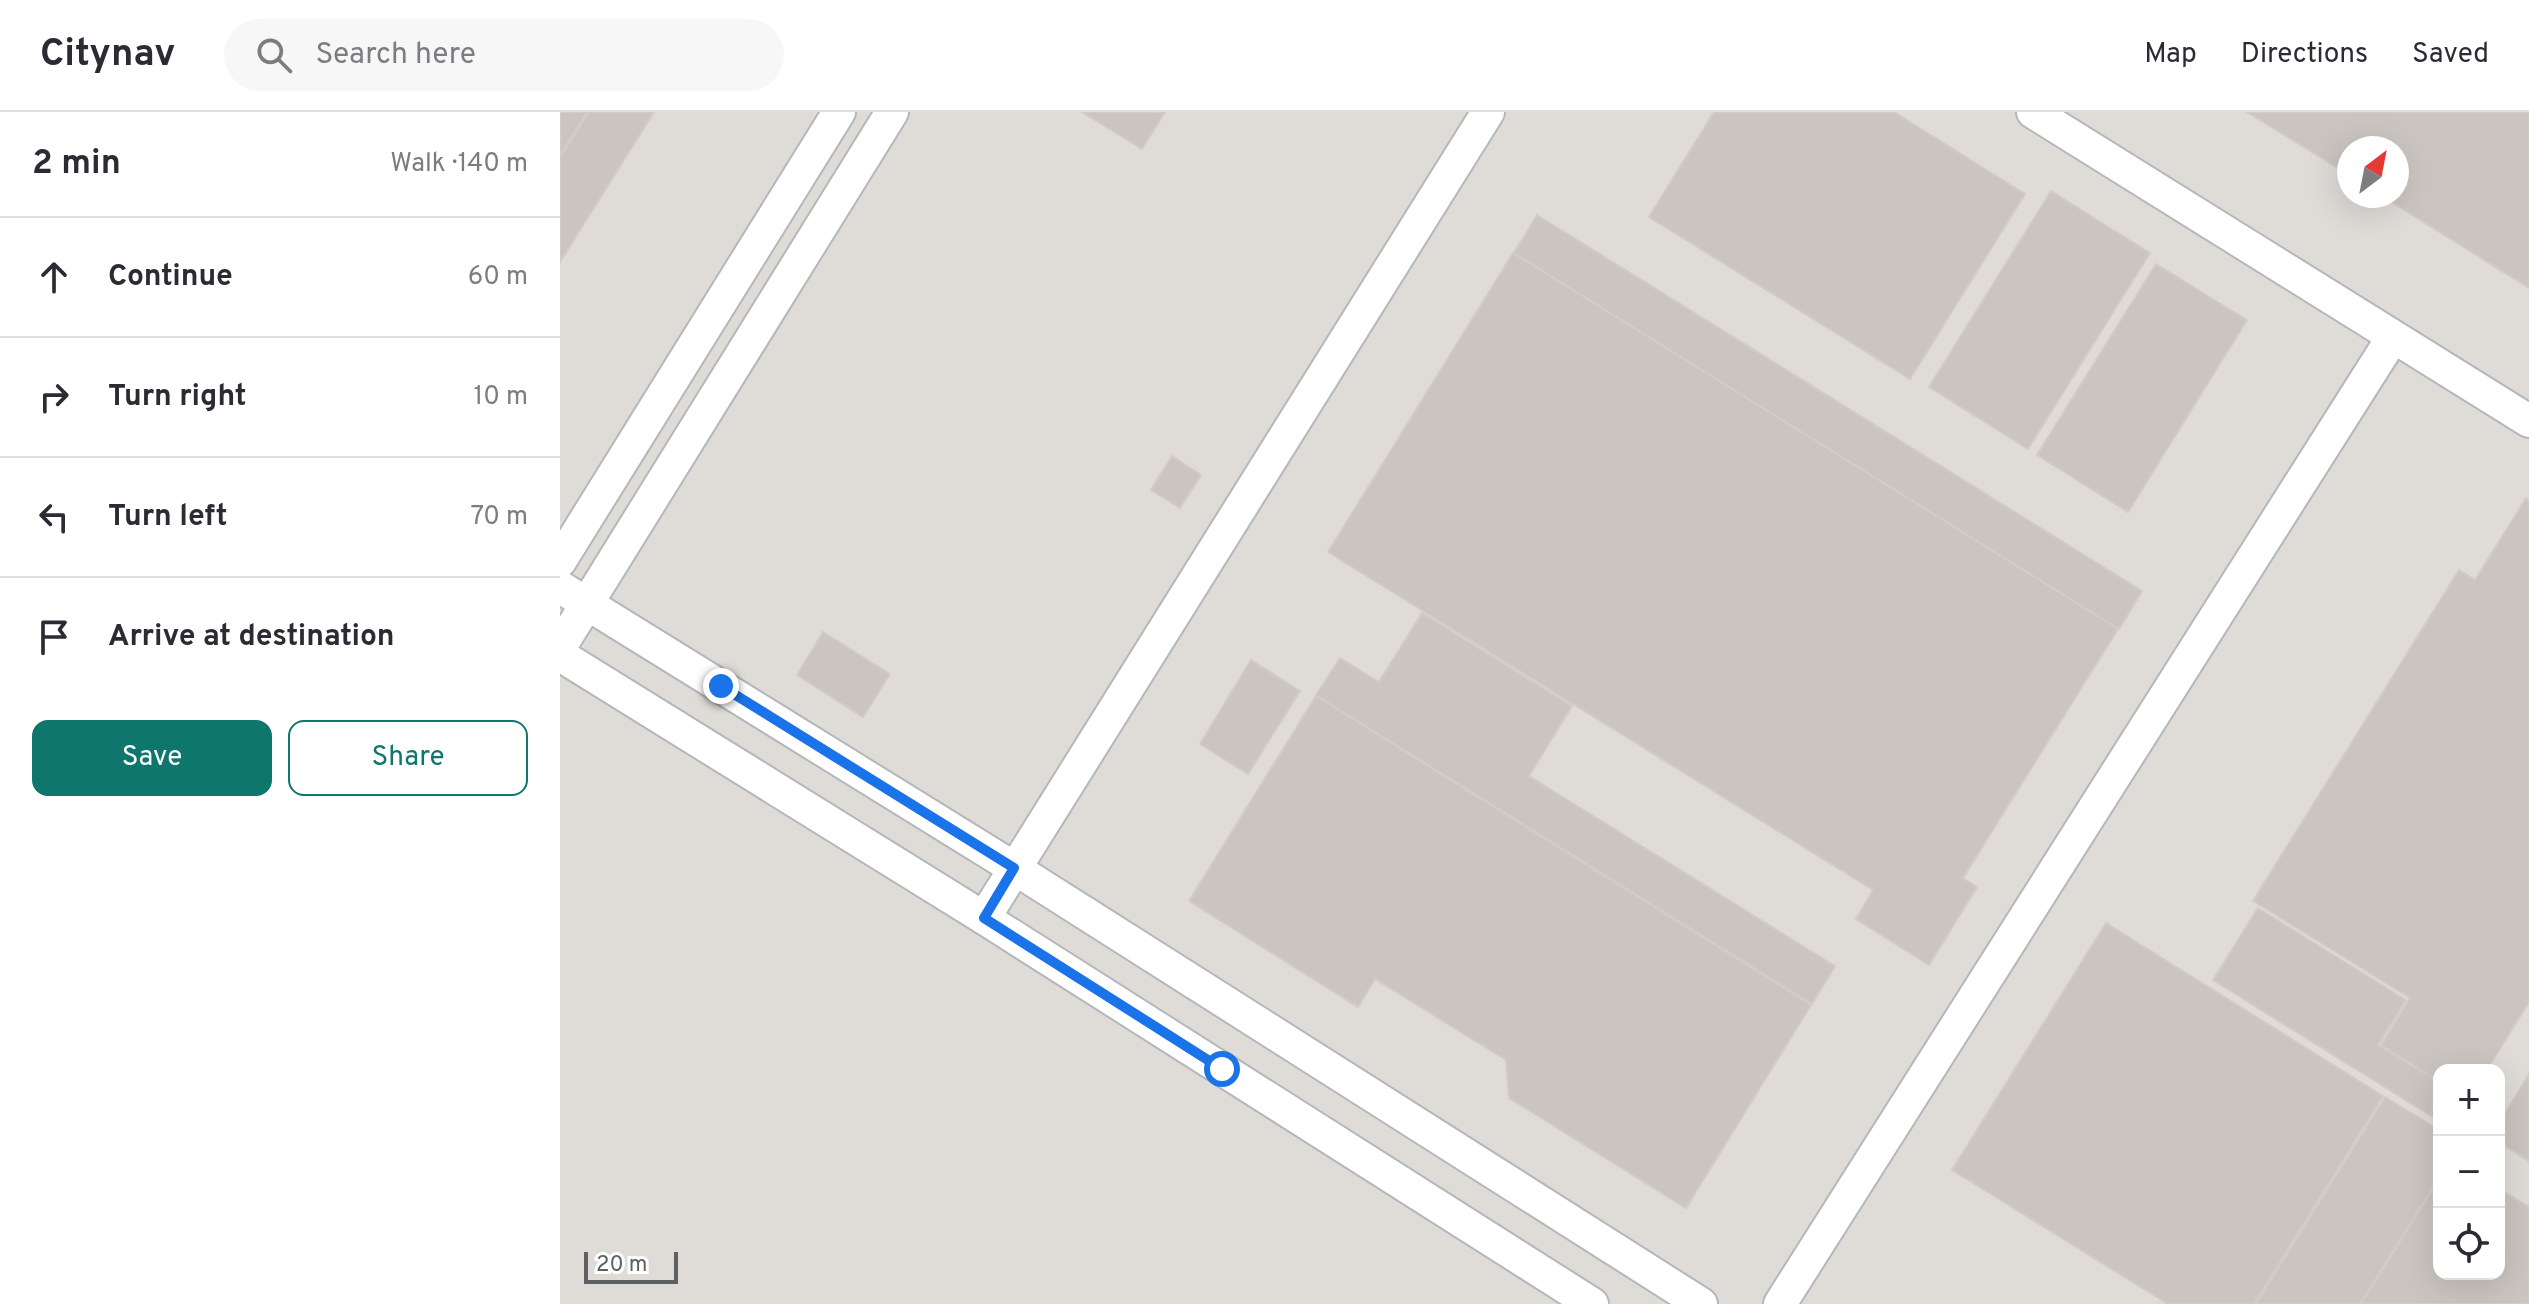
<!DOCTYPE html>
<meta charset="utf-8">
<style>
body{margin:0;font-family:Overpass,sans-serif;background:#f7f7f7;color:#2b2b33}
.controls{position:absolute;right:24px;bottom:24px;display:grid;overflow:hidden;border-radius:16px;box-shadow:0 8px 32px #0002}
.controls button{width:72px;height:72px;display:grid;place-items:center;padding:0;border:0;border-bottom:2px solid #e1e1e2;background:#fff;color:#2b2b33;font:40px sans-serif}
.compass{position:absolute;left:1777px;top:24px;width:72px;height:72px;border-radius:50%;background:#fff;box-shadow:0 8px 32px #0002;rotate:32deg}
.scale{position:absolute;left:24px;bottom:20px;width:94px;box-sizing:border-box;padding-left:8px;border:4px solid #5b6165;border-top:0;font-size:22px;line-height:28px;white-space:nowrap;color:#5b6165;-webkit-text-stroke:6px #fff;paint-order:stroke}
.stop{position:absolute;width:24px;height:24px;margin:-18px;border:6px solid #1a73e8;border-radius:50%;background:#fff}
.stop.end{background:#1a73e8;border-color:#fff;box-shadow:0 2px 8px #0008}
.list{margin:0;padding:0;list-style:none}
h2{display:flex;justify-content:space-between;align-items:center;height:104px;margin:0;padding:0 32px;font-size:34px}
h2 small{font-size:26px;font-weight:400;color:#7c7c81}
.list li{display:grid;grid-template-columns:52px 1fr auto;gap:24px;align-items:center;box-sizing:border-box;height:120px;padding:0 32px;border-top:2px solid #e1e1e2}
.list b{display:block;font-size:30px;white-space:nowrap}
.list em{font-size:26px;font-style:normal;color:#7c7c81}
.actions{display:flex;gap:16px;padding:24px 32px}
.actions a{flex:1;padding:18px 0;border:2px solid #0f766e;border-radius:16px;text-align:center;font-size:28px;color:#0f766e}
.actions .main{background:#0f766e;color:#fff}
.icon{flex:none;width:44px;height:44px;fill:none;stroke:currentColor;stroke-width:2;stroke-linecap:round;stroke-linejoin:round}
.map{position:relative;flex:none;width:1969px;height:1192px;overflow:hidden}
header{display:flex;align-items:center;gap:48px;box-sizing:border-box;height:112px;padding:0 40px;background:#fff;border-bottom:2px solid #e1e1e2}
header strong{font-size:38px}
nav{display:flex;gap:44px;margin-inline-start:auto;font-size:28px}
.search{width:560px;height:72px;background:#f7f7f7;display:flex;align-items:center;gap:20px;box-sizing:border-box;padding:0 28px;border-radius:44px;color:#7c7c81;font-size:30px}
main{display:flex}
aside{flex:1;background:#fff}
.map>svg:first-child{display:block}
</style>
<header>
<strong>Citynav</strong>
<div class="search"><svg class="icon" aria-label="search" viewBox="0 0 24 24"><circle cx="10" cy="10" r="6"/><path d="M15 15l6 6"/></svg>Search here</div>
<nav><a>Map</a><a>Directions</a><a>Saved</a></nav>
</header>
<main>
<aside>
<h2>2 min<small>Walk · 140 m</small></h2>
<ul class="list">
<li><svg class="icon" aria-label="ahead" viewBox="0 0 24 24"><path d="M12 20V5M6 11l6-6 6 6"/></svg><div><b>Continue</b></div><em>60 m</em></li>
<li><svg class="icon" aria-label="right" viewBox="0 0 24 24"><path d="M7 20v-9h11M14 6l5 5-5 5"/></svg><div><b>Turn right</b></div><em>10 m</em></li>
<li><svg class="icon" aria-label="left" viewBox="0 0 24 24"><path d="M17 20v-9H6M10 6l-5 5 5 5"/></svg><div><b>Turn left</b></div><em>70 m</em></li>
<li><svg class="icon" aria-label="arrive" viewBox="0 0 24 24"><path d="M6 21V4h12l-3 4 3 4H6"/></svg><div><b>Arrive at destination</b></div></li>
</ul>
<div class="actions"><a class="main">Save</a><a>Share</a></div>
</aside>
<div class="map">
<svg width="1969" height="1192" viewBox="0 0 1969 1192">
<rect width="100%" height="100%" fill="#efeae3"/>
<path fill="#dfdcd8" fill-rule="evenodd" d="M0,0H1969V1192H0ZM1789,36H1837V84H1789ZM1879,958H1939V1162H1879Z"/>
<g fill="#cac5c0" stroke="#d4cbc1" stroke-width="2">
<polygon points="0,0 27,0 0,43"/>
<polygon points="29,0 94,0 0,150 0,46"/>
<polygon points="522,0 605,0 582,37"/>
<polygon points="1154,0 1334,0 1465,82 1350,267 1089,105"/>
<polygon points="1687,0 1969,0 1969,176 1822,84 1837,84 1837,36 1789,36 1789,63"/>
<polygon points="1491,79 1590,141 1468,337 1369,275"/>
<polygon points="977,103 1582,479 1559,517 954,141"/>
<polygon points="953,141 1558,517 1403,766 1417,775 1369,853 1296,807 1313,778 768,440"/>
<polygon points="1596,152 1687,208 1568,400 1477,343"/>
<polygon points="612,344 641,363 620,396 591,378"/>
<polygon points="1966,386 1969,388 1969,890 1927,958 1879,958 1879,969 1821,933 1850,886 1693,789 1899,458 1915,468"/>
<polygon points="862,501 1012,594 969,664 1275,854 1252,892 756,583 780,546 819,570"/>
<polygon points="263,520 330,562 303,605 237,563"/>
<polygon points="691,548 740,579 688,662 640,632"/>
<polygon points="756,584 1251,893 1126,1096 949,986 946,948 815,867 798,895 629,789"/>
<polygon points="1698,796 1846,888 1818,933 1879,970 1879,1009 1653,868"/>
<polygon points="1546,811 1823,984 1694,1192 1608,1192 1392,1058"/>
<polygon points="1969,962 1969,1049 1939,1030 1939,1011"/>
<polygon points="1825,985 1879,1018 1879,1065 1800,1192 1696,1192"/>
<polygon points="1879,1067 1879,1162 1939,1162 1939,1077 1969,1095 1969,1192 1801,1192"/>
</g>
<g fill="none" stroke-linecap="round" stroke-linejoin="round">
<g stroke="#b4b7bb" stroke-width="36">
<g id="tertiary">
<polyline points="1473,0 1969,309"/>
<polyline points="0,449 279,0"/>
<polyline points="0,475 454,756 1141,1192"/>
<polyline points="0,535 332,0"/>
<polyline points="0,543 424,806 1032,1192"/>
<polyline points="424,806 928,0"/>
<polyline points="1220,1192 1833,225"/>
</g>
</g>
<use href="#tertiary" stroke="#fff" stroke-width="32"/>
</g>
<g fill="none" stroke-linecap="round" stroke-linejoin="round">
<polyline stroke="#1a73e8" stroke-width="10" points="161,574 454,756 424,806 662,957"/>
</g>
</svg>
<div class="controls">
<button>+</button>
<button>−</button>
<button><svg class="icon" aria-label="locate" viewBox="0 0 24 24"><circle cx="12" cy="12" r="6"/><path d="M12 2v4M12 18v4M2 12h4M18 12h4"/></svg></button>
</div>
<svg class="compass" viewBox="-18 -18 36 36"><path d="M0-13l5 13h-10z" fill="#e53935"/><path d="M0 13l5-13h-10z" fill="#7c7c81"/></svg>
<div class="scale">20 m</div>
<div class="stop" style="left:662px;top:957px"></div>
<div class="stop end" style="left:161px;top:574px"></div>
</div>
</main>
